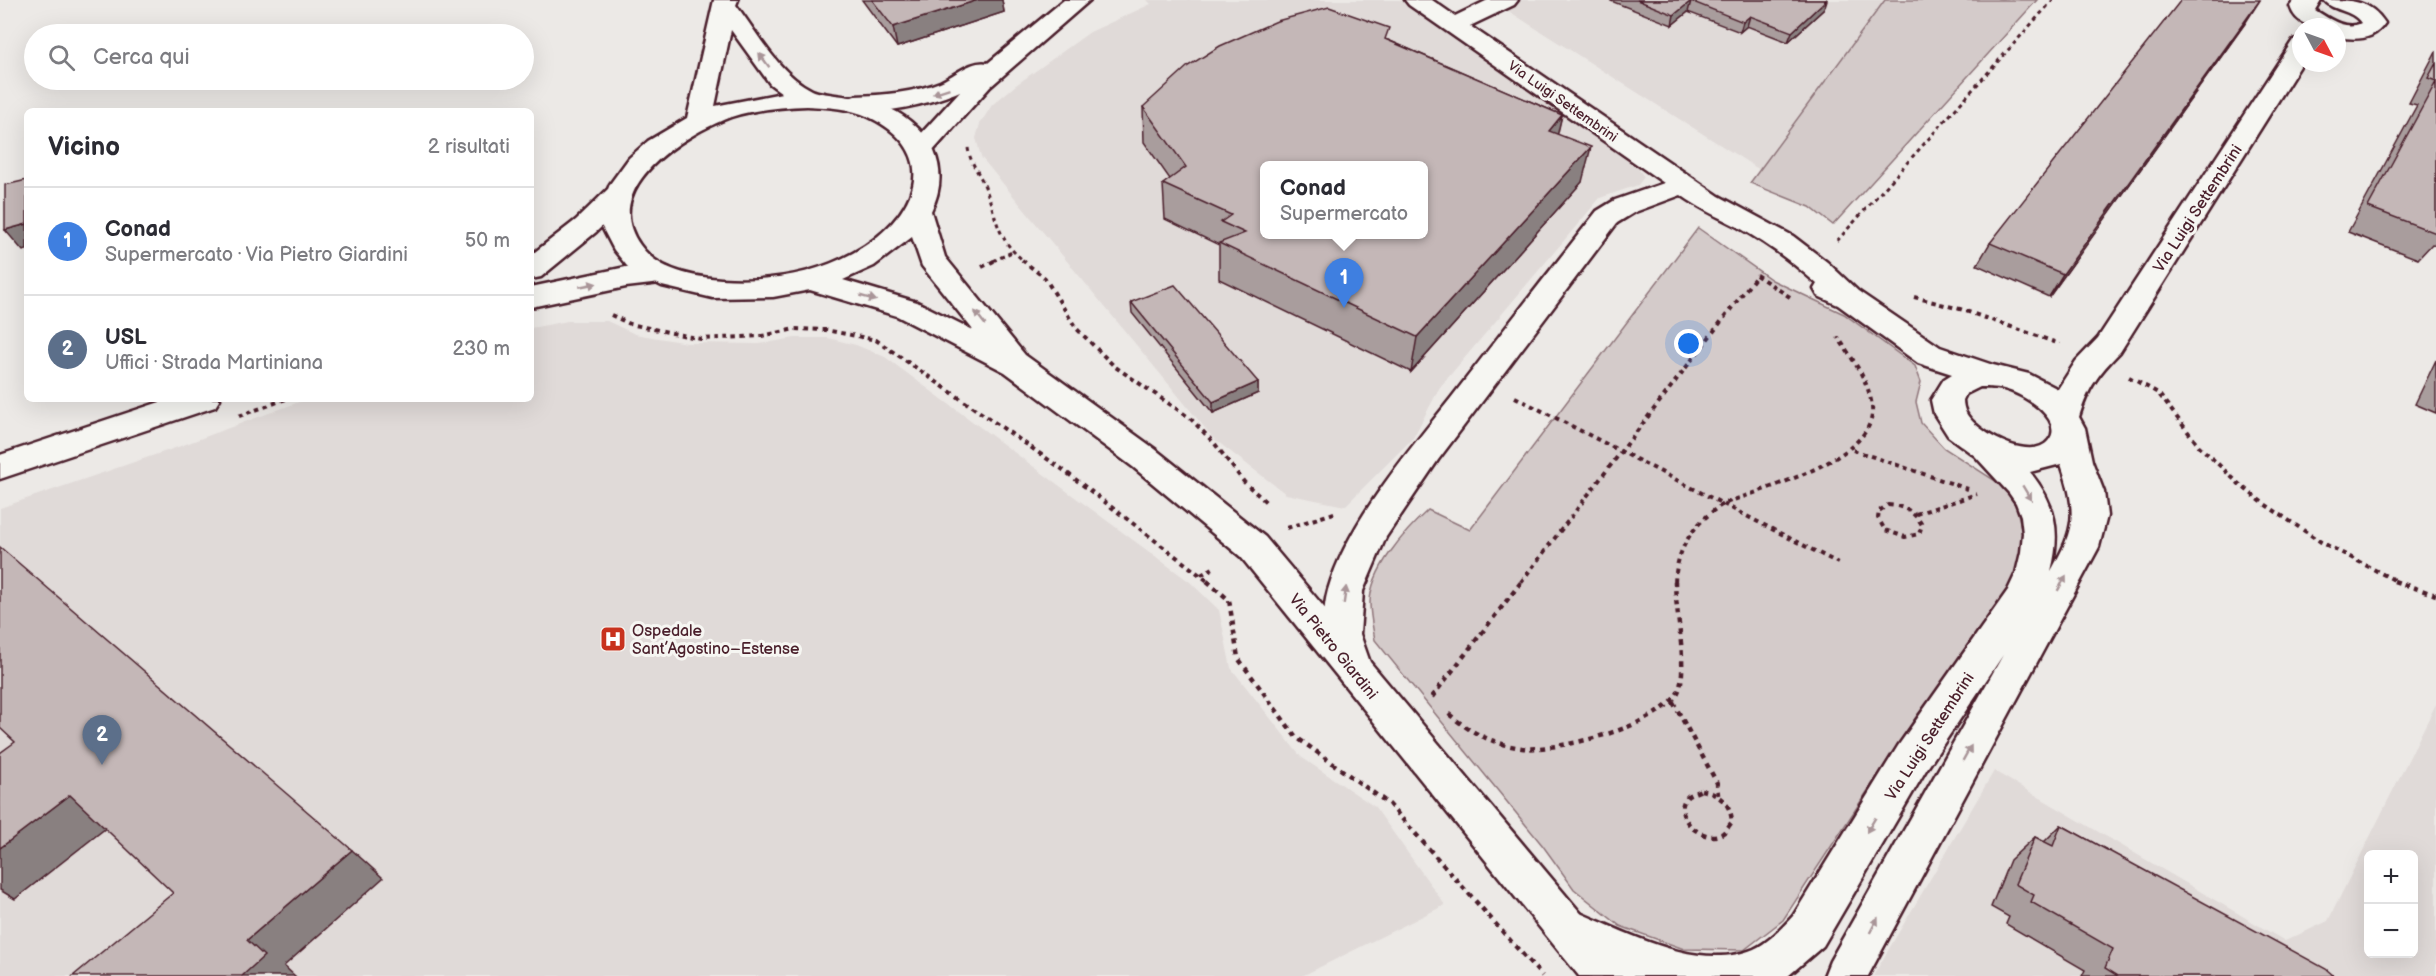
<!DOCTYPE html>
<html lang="it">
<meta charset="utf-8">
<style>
body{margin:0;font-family:"Balsamiq Sans",sans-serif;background:#f2f2f3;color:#2b2b33}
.controls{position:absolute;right:18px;bottom:18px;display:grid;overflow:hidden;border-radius:9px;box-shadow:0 6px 24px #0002}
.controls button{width:54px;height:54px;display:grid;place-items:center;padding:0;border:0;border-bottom:2px solid #e1e1e2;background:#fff;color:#2b2b33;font:30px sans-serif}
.compass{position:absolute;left:2292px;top:18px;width:54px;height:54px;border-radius:50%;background:#fff;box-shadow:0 6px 24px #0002;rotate:131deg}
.you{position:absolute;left:1689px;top:344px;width:21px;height:21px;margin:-15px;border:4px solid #fff;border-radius:50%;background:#1a73e8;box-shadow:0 0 0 9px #1a73e833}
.badge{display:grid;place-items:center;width:39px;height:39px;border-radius:50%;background:#0b8043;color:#fff;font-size:20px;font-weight:700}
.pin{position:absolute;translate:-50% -50px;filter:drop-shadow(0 2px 3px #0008)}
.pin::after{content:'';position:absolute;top:32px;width:21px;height:18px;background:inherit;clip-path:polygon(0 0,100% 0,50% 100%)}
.popup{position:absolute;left:1260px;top:161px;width:168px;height:78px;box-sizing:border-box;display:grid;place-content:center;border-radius:9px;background:#fff;filter:drop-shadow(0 2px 4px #0005);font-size:20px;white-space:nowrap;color:#7c7c81}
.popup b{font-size:22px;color:#2b2b33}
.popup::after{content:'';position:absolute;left:50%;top:100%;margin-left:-12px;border:12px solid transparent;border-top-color:#fff}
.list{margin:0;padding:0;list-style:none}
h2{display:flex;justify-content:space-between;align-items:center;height:78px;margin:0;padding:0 24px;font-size:26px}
h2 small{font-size:20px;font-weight:400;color:#7c7c81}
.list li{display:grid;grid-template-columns:39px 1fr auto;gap:18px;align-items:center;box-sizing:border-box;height:108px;padding:0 24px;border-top:2px solid #e1e1e2}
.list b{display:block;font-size:22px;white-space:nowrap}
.list p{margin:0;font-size:20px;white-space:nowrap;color:#7c7c81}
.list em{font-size:20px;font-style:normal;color:#7c7c81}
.icon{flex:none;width:33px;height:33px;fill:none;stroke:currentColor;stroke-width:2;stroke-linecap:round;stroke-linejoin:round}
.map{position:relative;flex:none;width:2436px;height:976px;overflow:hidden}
.search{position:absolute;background:#fff;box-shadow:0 6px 24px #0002;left:24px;top:24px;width:510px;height:66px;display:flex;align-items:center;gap:15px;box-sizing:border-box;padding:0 21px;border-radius:33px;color:#7c7c81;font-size:22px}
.panel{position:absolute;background:#fff;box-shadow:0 6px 24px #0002;left:24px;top:108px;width:510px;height:294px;border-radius:9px}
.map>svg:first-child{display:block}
</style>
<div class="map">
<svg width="2436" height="976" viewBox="0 0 2436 976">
<rect width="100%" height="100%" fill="#ece9e6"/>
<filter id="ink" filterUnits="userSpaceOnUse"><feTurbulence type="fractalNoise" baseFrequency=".0167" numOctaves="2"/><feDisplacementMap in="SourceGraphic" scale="12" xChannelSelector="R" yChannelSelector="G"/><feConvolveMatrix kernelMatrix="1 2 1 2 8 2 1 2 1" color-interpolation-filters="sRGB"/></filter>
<g filter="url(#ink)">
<g fill="#e0dad8" fill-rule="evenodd">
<path d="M1147,0H1400L1638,168L1644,177L1638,185L1600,198L1440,387L1413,438L1345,506L1286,494L1214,439L981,157L976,138L980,124L992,105L1016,85L1090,32L1151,4ZM1264,166H1424V234H1264Z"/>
<polygon points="1491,0 1885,0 1760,170"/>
<polygon points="568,321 607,321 635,334 687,343 759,344 795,338 828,338 856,345 885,357 1190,582 1219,610 1231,668 1301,757 1375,807 1445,905 1302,976 0,976 0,508 178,447 307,399 531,399 531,328"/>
<path d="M2436,704V976H1873L1994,771L2285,941L2328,921ZM2368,854H2414V954H2368Z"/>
</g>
<g fill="#d4cbca" stroke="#8f757a" stroke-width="1.5">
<polygon points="1885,0 2037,0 1833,225 1810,207 1750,183"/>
<path d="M1698,228L1772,280L1844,314L1915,366L1921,382L1916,402L1921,423L1944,448L2008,489L2015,501L2022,531L2019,572L1954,670L1918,714L1783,920L1744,950L1684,949L1620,926L1574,889L1543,846L1375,640C1373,628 1370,615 1370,603C1370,570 1405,531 1428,510L1470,530Z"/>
</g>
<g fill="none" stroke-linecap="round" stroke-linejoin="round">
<g stroke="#4a1f2b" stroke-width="5">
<g id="minor">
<path d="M1064,0H1090L990,87L931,153L922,155L913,153L909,147L960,91C930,104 878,117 846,109L842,104L846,99L855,96C884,95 913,93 940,82C954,76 972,59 988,63Z"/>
<path d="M1405,0H1432L1455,16L1488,0H1518L1514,5L1470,26L1719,196L1793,236L1827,262L1858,291L1940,347L1993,365L2029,374L2058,389L2076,361L2098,338L2293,40L2301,38L2302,63L2120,352C2098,374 2088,388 2079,417L2085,428L2092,461L2104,492L2107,516L2099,547L1868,976H1824L1830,961L2003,655L1926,770L1823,946L1788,976H1627L1555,943L1549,929L1555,915L1570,909C1623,930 1696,973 1754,949C1769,942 1782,928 1793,916L1898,746L2008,590L2016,573L2021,552L2023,533L2021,516L2016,503L2009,493L1975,456L1948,436L1934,414L1931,400L1944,379L1952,374L1918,363L1838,305L1818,296L1814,289L1817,284C1793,262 1766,243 1738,227C1718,217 1699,208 1681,195L1635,212L1617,223L1438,460L1386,537L1363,591L1360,634L1373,671L1368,682L1355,687L1342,682C1328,653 1319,622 1328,590C1347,523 1408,452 1451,398C1499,336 1548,273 1597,211L1615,200L1664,183L1409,5ZM1980,387C1989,387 1999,387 2007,390C2023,394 2065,420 2049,440C2031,463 1976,432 1966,413C1964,409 1963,404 1963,400L1966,394ZM2061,464C2077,512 2076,527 2051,571C2061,532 2056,504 2030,472Z"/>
<path d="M2295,0H2321L2315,10C2328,18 2345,31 2361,23C2352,9 2333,12 2324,0C2352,0 2370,0 2385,23C2373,41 2356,40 2337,37V27C2318,27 2297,29 2290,6Z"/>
<polygon points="618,187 628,189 632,195 628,201 596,232 541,277 531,279 531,255 576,220 608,189"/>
<polygon points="659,265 669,268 673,275 669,282 626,287 531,307 531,287 626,267"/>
<polygon points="169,399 220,399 215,407 0,479 0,455"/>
</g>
</g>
<g stroke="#4a1f2b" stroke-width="5">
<path id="major" d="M714,0H738L736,5C758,34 779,74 812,90C822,95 855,96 870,101C920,115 957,159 931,211L945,257L1025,355L1155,449L1265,537L1621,961L1627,976H1579L1241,557L1133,467L1005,372L897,316L810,290L773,297L713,298L662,286L638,274L627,266L614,250L602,227V205L610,184L629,158L648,141L687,118ZM731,30L770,84L782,93L715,106ZM807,106C828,107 850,108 869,117C947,155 913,220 853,253C813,275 766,282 721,279C693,277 657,270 640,245C598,187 685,134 731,117C755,109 782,107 807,106ZM912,237L922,266L973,330L917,302L843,280L874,266Z"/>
</g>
<g stroke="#4a1f2b" stroke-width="3" stroke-dasharray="4 4" stroke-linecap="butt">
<path d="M968,148C970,163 980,174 985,187C997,217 996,239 1024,261"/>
<polyline points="1837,241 2053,0"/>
<polyline points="993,261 1012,252"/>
</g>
<g stroke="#4a1f2b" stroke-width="4" stroke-dasharray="4.5 4.5" stroke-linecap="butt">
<polyline points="1022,260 1045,278 1076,328 1114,366 1190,418 1215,444 1244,482 1267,503"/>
<polyline points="982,267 996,260"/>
<polyline points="1756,275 1793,299"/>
<polyline points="1914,297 1960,309 2060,344"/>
<polyline points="611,315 630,324 701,339 762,336 795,329 826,330 876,340 1062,469 1209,582"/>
<polyline points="2129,377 2158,393 2199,446 2239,484 2263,503 2321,542 2398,582"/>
<polyline points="1515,397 1838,563"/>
<polyline points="239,416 286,399"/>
<polyline points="1853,450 1971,490"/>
<path d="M1888,505C1904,506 1914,511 1922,525L1919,534L1905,537L1885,530L1878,518L1879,511Z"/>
<polyline points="1916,514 1977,494"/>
<polyline points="1287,528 1337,512"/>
<polyline points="1201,575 1215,567"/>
<polyline points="1521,582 1757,275"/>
<path d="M1675,582C1677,547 1694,523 1723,504C1761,489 1878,459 1872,407C1869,380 1852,359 1838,337"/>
</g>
<g stroke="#4a1f2b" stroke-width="4.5" stroke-dasharray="5 5" stroke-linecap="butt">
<polyline points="1207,581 1229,600 1238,658 1296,737 1389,804 1542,976"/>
<polyline points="2394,581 2436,595"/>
<polyline points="1432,697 1522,581"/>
<polyline points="1673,702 1717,783 1718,795"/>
<path d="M1449,714C1471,733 1493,744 1522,748C1556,752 1666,725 1679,690C1688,665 1675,609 1675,581"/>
<path d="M1701,790C1719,794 1731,803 1732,822C1729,825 1726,831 1723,833C1703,846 1669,814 1688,796C1691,794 1697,792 1701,790Z"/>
</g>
<use href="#minor" fill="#f6f6f2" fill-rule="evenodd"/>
<use href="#major" fill="#f6f6f2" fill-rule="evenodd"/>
</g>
<g fill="#a99d9d" stroke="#4a1f2b" stroke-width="1.5">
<polygon points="862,0 1002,0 1004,12 897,47"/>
<polygon points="1612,0 1827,0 1824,9 1788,42 1747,26 1740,32 1688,12 1672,25 1611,1"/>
<polygon points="2246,22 2049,297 1977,265 1990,243"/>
<polygon points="1388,40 1562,115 1557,134 1582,182 1411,372 1219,279 1219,245 1165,219 1163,184 1170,179 1144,142 1143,107"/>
<polygon points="2436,51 2436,245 2432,244 2418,259 2348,232 2417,105 2409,103"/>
<polygon points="1131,302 1258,382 1258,393 1213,413 1132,313"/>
<polygon points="2436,360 2436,413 2415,404"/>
<polygon points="2061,825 2334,976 2082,976 2085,970 2006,924 2009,917 1991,907 2010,860 2035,837 2044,842"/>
</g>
<g fill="#898080" stroke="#4a1f2b" stroke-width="1.5">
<polygon points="978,0 1002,0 1004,12 897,47 893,27"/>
<polygon points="1826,0 1824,9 1788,42 1792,32"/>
<polygon points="2260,0 2246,22 2049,297 2063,274"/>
<polygon points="1691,1 1688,12 1672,25 1674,15"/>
<polygon points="1750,16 1747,26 1740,32 1743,22"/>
<polygon points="1562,115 1554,150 1549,131"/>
<polygon points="1591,147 1582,182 1411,372 1417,337"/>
<polygon points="27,224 27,250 23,251 5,230"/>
<polygon points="1258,382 1258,393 1213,413 1213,402"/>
<polygon points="70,795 111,824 15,899 0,890 0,848"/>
<polygon points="352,850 383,878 284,966 295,976 242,976 247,940"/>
</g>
<g fill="#c4b7b7" stroke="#4a1f2b" stroke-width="1.5" fill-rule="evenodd">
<polygon points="872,0 978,0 893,27"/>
<polygon points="1637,0 1826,0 1792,32 1750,16 1743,22 1691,1 1674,15"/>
<polygon points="2181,0 2260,0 2063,274 1990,243"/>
<path d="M1329,7L1389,28L1385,39L1562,115L1549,131L1591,147L1417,337L1219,243L1245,233L1221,222L1231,215L1163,184L1186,167L1143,107L1188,66L1220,46L1277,21ZM1264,165H1424V234H1264Z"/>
<polygon points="2436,63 2436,81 2428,78"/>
<polygon points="2436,82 2436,233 2368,207"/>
<polygon points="27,180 27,224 5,230 5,185"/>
<polygon points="1175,285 1258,382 1213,402 1131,302"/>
<polygon points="0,547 352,850 247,940 264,956 242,976 73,976 173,893 70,795 0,848 0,753 15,742 0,728"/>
<polygon points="2061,825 2326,969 2334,976 2118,976 2105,968 2113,949 2031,902 2034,895 2015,884 2035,837 2053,846"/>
</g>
<defs><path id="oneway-solid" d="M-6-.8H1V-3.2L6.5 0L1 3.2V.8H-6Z" transform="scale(1.5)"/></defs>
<g fill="#a99598">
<use href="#oneway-solid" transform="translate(764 60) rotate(-127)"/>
<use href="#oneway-solid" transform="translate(941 91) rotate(161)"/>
<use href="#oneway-solid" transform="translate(588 285) rotate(-11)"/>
<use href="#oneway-solid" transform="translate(868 298) rotate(16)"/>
<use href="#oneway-solid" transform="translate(980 318) rotate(-128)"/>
<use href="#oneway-solid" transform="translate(2027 493) rotate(59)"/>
<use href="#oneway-solid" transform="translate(2062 583) rotate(-61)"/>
<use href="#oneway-solid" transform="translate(1345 595) rotate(-82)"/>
<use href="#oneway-solid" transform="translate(1967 753) rotate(-61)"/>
<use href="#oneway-solid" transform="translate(1871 825) rotate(121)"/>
<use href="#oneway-solid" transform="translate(1874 925) rotate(-62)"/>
</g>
</g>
<defs>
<g id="hospital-square" transform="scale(1.35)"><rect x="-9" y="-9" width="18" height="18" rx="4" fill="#c8321e" stroke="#f6f6f2"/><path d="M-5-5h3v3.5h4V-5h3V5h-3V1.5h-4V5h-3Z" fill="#fff"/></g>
</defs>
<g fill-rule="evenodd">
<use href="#hospital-square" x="613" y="639"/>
</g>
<g text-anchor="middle" stroke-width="6" stroke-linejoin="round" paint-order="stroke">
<g font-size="14" fill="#4a1f2b" stroke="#f6f6f2">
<text transform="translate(1563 101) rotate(35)" y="5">Via Luigi Settembrini</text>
</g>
<g font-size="16" fill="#4a1f2b" stroke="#f6f6f2">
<text transform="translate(2197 208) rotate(-57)" y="6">Via Luigi Settembrini</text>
<text transform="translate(1334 646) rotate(51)" y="6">Via Pietro Giardini</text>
<text transform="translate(1929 736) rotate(-57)" y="6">Via Luigi Settembrini</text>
</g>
<g font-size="16" fill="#4a1f2b" stroke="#f6f6f2" text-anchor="start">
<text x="632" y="636">Ospedale<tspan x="632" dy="18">Sant’Agostino–Estense</tspan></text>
</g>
</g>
</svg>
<div class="controls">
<button>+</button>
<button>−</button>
</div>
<svg class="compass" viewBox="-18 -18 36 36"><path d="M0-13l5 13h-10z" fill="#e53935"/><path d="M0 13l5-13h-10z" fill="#7c7c81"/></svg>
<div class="you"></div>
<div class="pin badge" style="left:1344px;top:308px;background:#3f7fe0">1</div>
<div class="popup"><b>Conad</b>Supermercato</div>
<div class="pin badge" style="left:102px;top:765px;background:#5c6f8a">2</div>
<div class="search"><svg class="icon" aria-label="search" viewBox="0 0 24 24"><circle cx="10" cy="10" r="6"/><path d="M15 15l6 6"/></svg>Cerca qui</div>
<section class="panel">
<h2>Vicino<small>2 risultati</small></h2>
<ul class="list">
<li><span class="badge" style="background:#3f7fe0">1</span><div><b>Conad</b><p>Supermercato · Via Pietro Giardini</p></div><em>50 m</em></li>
<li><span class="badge" style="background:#5c6f8a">2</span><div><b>USL</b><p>Uffici · Strada Martiniana</p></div><em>230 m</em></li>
</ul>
</section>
</div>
